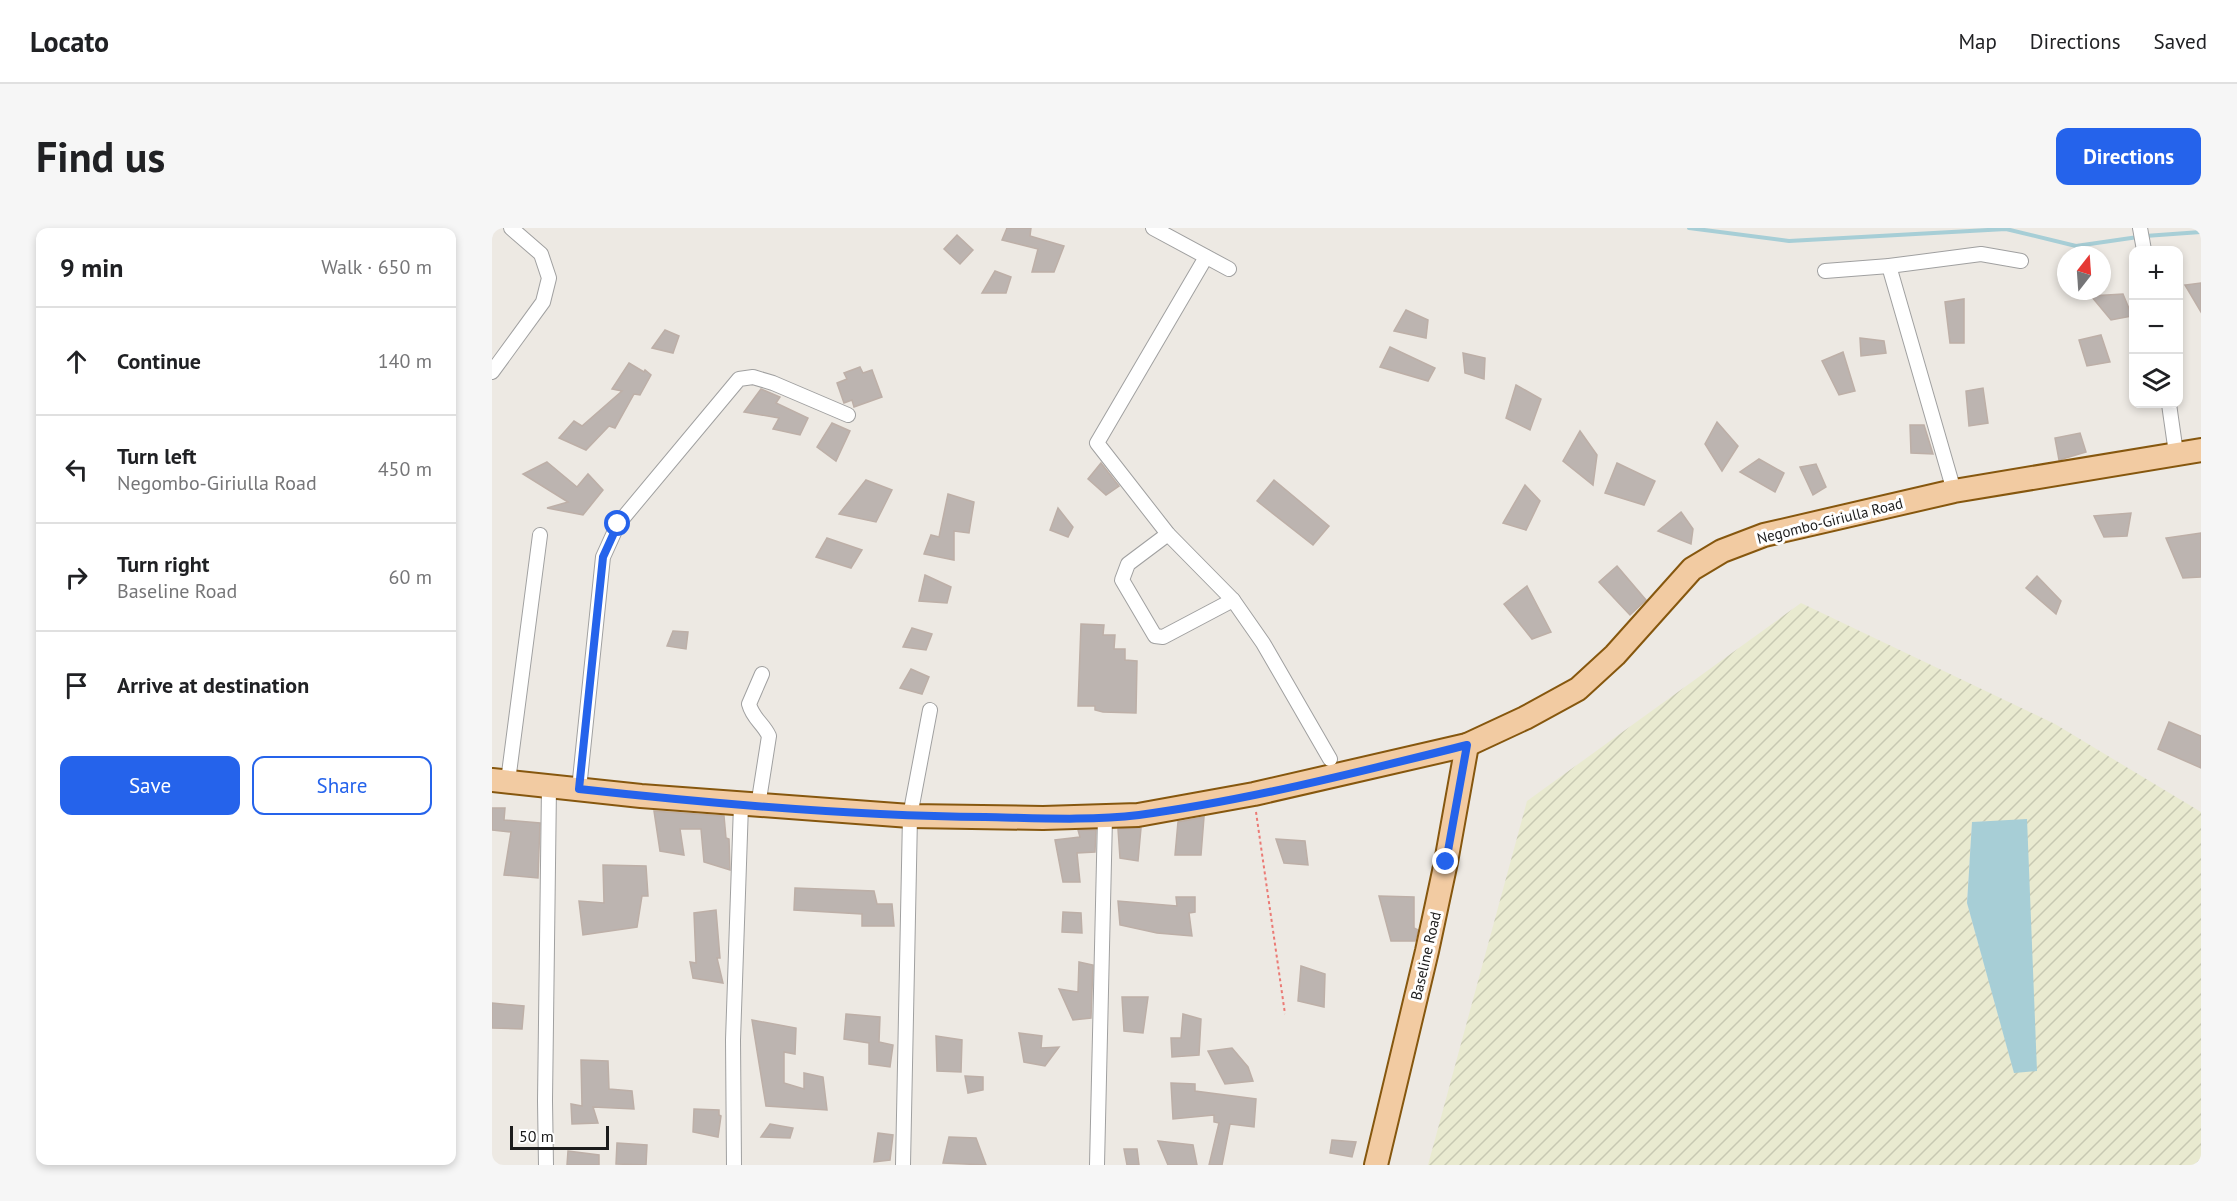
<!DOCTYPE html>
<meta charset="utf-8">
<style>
body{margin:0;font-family:"PT Sans",sans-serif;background:#f6f6f6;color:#202124}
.controls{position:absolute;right:18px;top:18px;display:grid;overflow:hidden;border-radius:12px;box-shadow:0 3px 9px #0003}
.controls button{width:54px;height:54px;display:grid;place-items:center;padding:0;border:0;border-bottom:2px solid #e0e0e0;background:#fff;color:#202124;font:30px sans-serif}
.compass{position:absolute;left:1565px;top:18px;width:54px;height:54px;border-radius:50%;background:#fff;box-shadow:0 3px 9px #0003;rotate:17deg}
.scale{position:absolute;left:18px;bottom:15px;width:99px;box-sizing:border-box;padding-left:6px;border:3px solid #1c1c1c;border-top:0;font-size:16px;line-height:21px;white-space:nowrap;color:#1c1c1c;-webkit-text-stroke:4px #fff;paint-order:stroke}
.stop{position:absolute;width:18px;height:18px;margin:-14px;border:4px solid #2563eb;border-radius:50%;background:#fff}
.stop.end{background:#2563eb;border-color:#fff;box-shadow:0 2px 6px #0008}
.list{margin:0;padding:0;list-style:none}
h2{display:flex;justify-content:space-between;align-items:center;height:78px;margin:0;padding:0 24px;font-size:26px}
h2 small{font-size:20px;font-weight:400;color:#757577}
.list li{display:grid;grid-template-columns:39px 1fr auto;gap:18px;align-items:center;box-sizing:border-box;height:108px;padding:0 24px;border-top:2px solid #e0e0e0}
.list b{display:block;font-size:22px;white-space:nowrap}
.list p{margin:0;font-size:20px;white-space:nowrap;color:#757577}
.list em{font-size:20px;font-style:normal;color:#757577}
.actions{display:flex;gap:12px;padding:18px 24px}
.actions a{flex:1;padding:14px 0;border:2px solid #2563eb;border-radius:12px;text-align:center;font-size:21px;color:#2563eb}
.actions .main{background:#2563eb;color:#fff}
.icon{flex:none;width:33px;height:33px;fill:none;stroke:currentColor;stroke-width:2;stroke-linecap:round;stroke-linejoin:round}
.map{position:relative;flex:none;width:1709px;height:937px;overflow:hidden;border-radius:12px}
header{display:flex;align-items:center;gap:36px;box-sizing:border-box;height:84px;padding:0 30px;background:#fff;border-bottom:2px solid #e0e0e0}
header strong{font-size:28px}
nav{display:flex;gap:33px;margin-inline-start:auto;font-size:21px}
.intro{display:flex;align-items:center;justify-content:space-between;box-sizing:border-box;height:144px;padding:0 36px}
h1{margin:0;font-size:42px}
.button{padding:15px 27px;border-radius:12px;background:#2563eb;color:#fff;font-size:21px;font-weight:700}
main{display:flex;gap:36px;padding:0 36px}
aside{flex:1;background:#fff;border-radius:12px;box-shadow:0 3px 9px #0003}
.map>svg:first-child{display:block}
</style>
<header>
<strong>Locato</strong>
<nav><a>Map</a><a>Directions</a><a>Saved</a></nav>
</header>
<div class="intro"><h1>Find us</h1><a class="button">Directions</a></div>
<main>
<aside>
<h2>9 min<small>Walk · 650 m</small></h2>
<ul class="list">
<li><svg class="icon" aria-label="ahead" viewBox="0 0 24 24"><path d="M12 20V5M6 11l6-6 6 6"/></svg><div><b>Continue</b></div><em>140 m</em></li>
<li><svg class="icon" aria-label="left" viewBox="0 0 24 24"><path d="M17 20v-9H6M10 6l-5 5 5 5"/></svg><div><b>Turn left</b><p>Negombo-Giriulla Road</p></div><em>450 m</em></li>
<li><svg class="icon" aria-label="right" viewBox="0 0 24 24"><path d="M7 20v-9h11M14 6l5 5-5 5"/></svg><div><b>Turn right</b><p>Baseline Road</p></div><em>60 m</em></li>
<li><svg class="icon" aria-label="arrive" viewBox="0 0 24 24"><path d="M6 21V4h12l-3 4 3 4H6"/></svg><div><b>Arrive at destination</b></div></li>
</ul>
<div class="actions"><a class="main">Save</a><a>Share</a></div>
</aside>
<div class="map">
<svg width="1709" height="937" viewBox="0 0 1709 937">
<defs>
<pattern id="farmland-furrows" width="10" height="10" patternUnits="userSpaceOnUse" patternTransform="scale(1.5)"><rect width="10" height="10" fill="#e9ead0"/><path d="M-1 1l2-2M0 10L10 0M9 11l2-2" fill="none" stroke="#c7c8b2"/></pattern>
</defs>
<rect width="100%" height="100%" fill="#ede9e3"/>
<path fill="url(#farmland-furrows)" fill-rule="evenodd" d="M1309,375L1563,496L1709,584V937H936L1035,573ZM1535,592L1522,844L1475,675L1480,594Z"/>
<polygon fill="#a7ced6" points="1535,591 1545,843 1522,845 1475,675 1480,594"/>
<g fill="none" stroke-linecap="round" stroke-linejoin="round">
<g stroke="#a7ced6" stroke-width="4">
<polyline points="1197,0 1297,13 1514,1 1584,18 1646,9"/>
<polyline points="1653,8 1709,4"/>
</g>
</g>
<g fill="#bcb4b0" stroke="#bdafa7" stroke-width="1.5">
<polygon points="515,0 539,0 538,8 572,18 562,44 540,44 546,21 510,12"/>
<polygon points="465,7 481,22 468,36 452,21"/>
<polygon points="503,43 519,49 514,65 490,65"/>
<polygon points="1709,55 1709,84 1693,57"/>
<polygon points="1631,66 1640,88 1619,92 1599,68"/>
<polygon points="1472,71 1472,115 1458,115 1453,74"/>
<polygon points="914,82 936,92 934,110 902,103"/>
<polygon points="173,102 187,108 181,125 160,120"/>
<polygon points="1609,107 1618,134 1595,138 1587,112"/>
<polygon points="1368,110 1392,113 1394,125 1369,128"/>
<polygon points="898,119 943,140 936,153 888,139"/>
<polygon points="1351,124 1363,163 1347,167 1330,133"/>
<polygon points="971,125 993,130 992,151 973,145"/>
<polygon points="137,135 152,144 153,142 159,147 148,167 142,166 123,200 117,198 94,222 67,210 82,193 90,198 130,163 120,161"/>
<polygon points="368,139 371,145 380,142 390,169 362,179 360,172 352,175 345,155 355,151 352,145"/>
<polygon points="1024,157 1049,171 1038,202 1014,190"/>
<polygon points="1491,160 1496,195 1477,198 1474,163"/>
<polygon points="269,161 288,169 284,175 316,190 308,207 281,201 287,190 252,184"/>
<polygon points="1225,194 1246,218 1230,243 1213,216"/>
<polygon points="340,195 358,203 344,233 325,219"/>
<polygon points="1418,197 1432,197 1441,226 1419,225"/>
<polygon points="1088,203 1105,227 1101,257 1071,233"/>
<polygon points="1588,205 1594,224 1567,232 1563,210"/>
<polygon points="1267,231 1292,245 1283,264 1248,244"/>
<polygon points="55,234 85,259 96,246 111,262 91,287 55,280 76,274 31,246"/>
<polygon points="609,235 627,258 614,267 596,251"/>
<polygon points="1125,235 1163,253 1152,277 1113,265"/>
<polygon points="1324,236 1334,259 1321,267 1308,239"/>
<polygon points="374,252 400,262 384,294 347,286"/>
<polygon points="782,252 837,298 821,317 765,273"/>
<polygon points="1033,257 1048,273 1034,302 1011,295"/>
<polygon points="456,266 482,274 477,305 462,303 462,332 432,326 439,307 447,309"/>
<polygon points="566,280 581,299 576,309 558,302"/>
<polygon points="1189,284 1201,301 1199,316 1166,303"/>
<polygon points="1639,285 1635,308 1612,309 1602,288"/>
<polygon points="1709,305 1709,349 1691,350 1674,310"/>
<polygon points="335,310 370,322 359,340 324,329"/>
<polygon points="1125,338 1154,372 1138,387 1107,354"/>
<polygon points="433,347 459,359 455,375 427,373"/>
<polygon points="1545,348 1569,373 1564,386 1534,360"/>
<polygon points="1035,358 1059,404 1040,411 1012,376"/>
<polygon points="589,396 612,397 611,407 623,407 622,421 633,421 633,432 645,433 644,485 611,484 603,482 603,478 586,478"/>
<polygon points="420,400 440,406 434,422 411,419"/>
<polygon points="181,403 196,404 194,421 175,418"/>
<polygon points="419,441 437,449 430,466 408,460"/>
<polygon points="1677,494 1709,508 1709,540 1666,521"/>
<polygon points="0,580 13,580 12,592 48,595 46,650 12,647 19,604 0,602"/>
<polygon points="162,583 232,588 234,610 237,611 238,642 212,634 209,601 188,601 192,627 168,623"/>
<polygon points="712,589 709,627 683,627 686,594"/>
<polygon points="649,600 646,633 628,630 626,601"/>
<polygon points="586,602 604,602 603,624 585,625 588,654 571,654 563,612 588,609"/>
<polygon points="784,611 813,613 816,637 792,635"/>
<polygon points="111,637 154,638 156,668 150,668 145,699 91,707 87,673 112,675"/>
<polygon points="303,660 382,663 385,676 400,676 402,698 370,698 370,686 302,682"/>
<polygon points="887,668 922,669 922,700 926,702 923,713 899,713"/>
<polygon points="684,669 703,669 703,684 697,685 700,708 665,705 628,697 626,673 685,678"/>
<polygon points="224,682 228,730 225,730 231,755 201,750 198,734 204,735 202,685"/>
<polygon points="571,684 589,685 590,705 570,704"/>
<polygon points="587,734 601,737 599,790 581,792 567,761 586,764"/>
<polygon points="809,738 833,746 832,779 806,773"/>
<polygon points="630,769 656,769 651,805 632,803"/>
<polygon points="0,775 32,778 30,801 0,800"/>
<polygon points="354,786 388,789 387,814 401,817 398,839 377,836 377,815 352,811"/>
<polygon points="691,786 709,791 707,827 680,829 679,810 689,810"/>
<polygon points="260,792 304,800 303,826 292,824 292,855 312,861 312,845 331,849 335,882 274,878"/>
<polygon points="527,805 550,808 549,820 567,819 553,838 532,834"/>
<polygon points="444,808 470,812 469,844 445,843"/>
<polygon points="740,820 756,839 761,853 733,856 716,823"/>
<polygon points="89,832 116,833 117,861 140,863 142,881 101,879 106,895 80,896 79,876 90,878"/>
<polygon points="473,848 491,849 491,862 476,865"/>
<polygon points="679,855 703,856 703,863 764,871 762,899 738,896 730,937 717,937 727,895 722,894 722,887 681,891"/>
<polygon points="202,881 227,882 227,887 229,888 226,909 201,904"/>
<polygon points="278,896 301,900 298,910 269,909"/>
<polygon points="386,905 401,907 398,932 382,934"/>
<polygon points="457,909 484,910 494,937 451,935"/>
<polygon points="840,912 864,914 860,929 838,925"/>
<polygon points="666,913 701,917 705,937 676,937"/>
<polygon points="125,915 155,917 154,937 124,936"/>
<polygon points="632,921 645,921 647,937 635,937"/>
<polygon points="76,923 107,927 107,937 75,937"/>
</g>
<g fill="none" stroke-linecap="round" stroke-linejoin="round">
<g stroke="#a0a0a0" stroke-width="16">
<g id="street">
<polyline points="661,0 737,41"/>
<polyline points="1648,0 1652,22"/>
<polyline points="714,29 605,215 676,306 741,372 771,415 838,531"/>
<polyline points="1397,38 1462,263"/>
<polyline points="1333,43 1397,38 1489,26 1529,33"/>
<polyline points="0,144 51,74 57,50 49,26 19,0"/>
<polyline points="1677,176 1684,225"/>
<polyline points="676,306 636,336 630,352 663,408 671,409 741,372"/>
<polyline points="16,553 48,307"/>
<polyline points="87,561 111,329 126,296 247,151 261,149 281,155 356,187"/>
<path d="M266,578L277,508C271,495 261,491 257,476L270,446"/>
<polyline points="54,937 53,873 57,558"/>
<polyline points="242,937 241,812 249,577"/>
<polyline points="411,937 418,588 438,482"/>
<polyline points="605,937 613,589"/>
</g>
</g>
<g stroke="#86570e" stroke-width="26">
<g id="primary">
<polyline points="0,552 149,568 418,588 551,590 646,587 762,566 975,517 1033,490 1086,461 1123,427 1200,341 1230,323 1272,307 1462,263 1709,222"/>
<polyline points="884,937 935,723 954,634 975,517"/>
</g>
</g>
<polyline stroke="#eb7a75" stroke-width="2" stroke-dasharray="3 3" stroke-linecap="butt" points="764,584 793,786"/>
<use href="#street" stroke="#fff" stroke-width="14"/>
<use href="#primary" stroke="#f2cba2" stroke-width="22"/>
</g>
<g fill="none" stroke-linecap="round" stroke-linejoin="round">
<path stroke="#2563eb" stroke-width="8" d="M126,296L111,329L87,561C222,576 358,588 493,589C544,590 597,593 647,587C757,572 867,544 975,517L954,634"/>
</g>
<g text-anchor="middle" stroke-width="6" stroke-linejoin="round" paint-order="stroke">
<g font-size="15" fill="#1c1c1c" stroke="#fff">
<text transform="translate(1338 293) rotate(-14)" y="5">Negombo-Giriulla Road</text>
<text transform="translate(934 728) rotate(-77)" y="5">Baseline Road</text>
</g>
</g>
</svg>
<div class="controls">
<button>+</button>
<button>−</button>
<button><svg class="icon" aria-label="layers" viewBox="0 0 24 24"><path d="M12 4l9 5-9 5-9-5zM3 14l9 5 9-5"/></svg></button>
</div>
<svg class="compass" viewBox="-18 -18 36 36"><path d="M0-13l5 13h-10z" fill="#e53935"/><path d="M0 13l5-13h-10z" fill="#757577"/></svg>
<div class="scale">50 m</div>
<div class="stop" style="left:126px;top:296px"></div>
<div class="stop end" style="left:954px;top:634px"></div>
</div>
</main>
